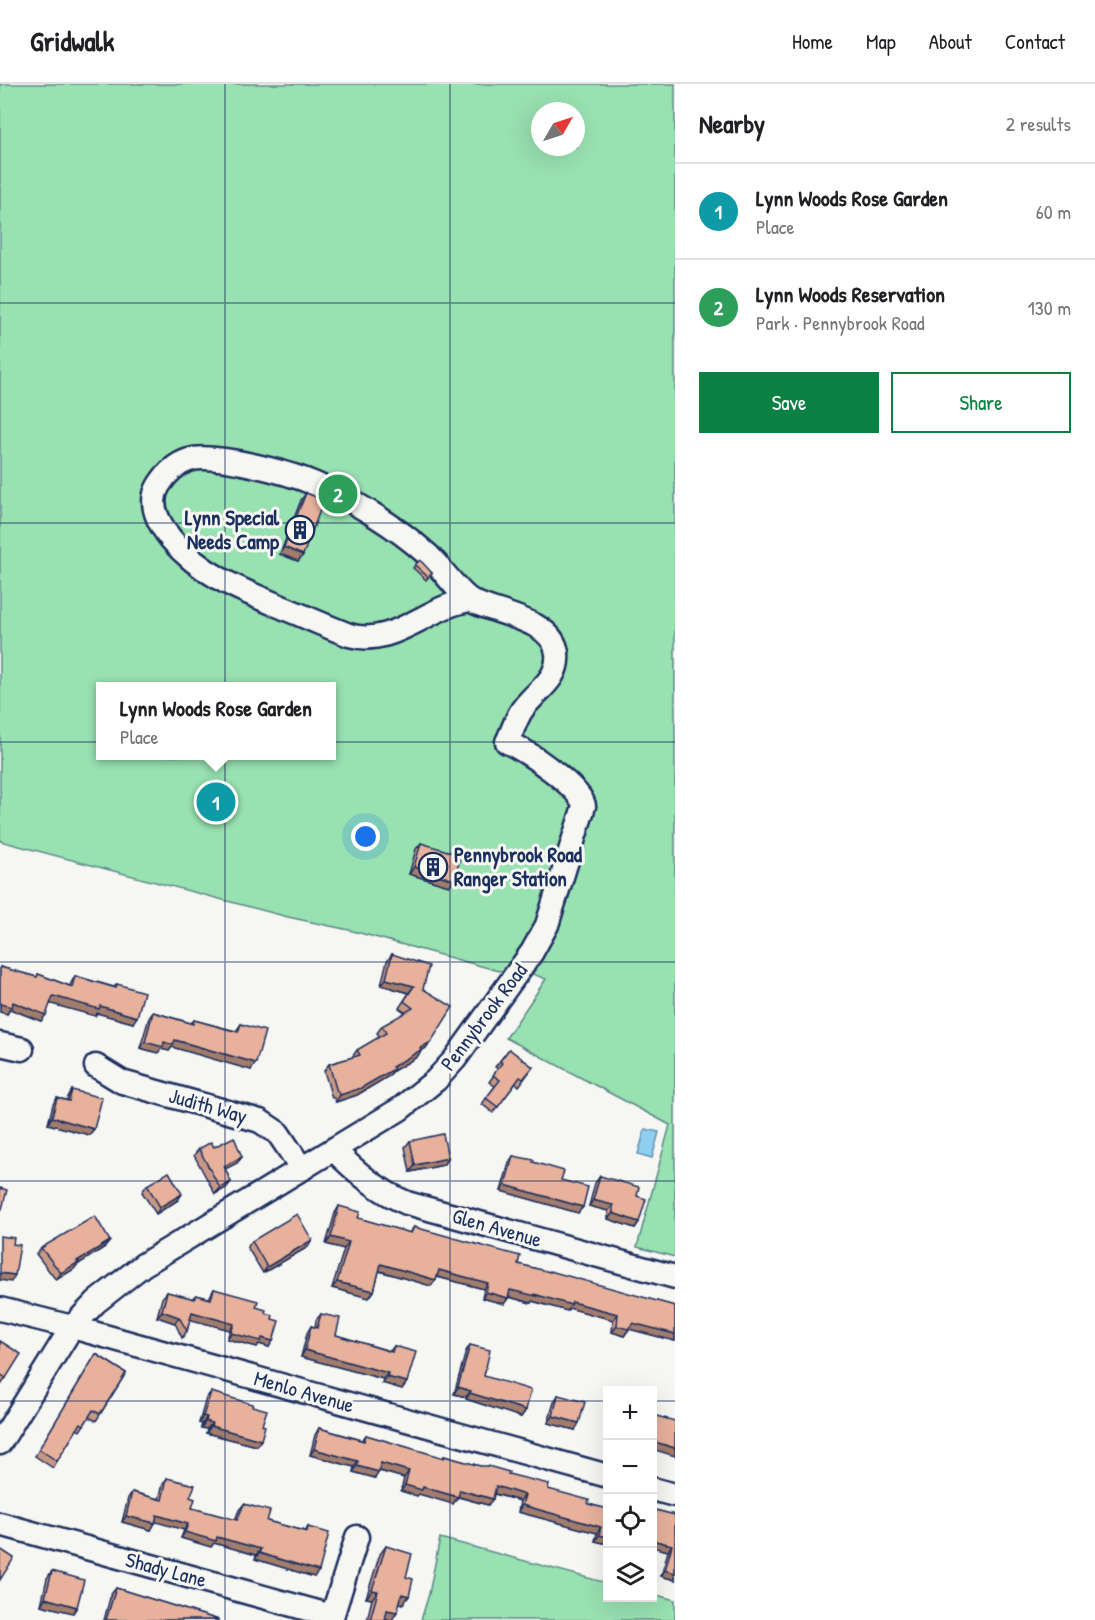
<!DOCTYPE html>
<meta charset="utf-8">
<style>
body{margin:0;font-family:"Patrick Hand",sans-serif;background:#f6f6f6;color:#202124}
.controls{position:absolute;right:18px;bottom:18px;display:grid;overflow:hidden;border-radius:0px;box-shadow:0 6px 24px #0002}
.controls button{width:54px;height:54px;display:grid;place-items:center;padding:0;border:0;border-bottom:2px solid #e0e0e0;background:#fff;color:#202124;font:30px sans-serif}
.compass{position:absolute;left:531px;top:18px;width:54px;height:54px;border-radius:50%;background:#fff;box-shadow:0 6px 24px #0002;rotate:51deg}
.you{position:absolute;left:366px;top:753px;width:21px;height:21px;margin:-15px;border:4px solid #fff;border-radius:50%;background:#1a73e8;box-shadow:0 0 0 9px #1a73e833}
.badge{display:grid;place-items:center;width:39px;height:39px;border-radius:50%;background:#0b8043;color:#fff;font-size:20px;font-weight:700}
.pin{position:absolute;translate:-50% -50%;border:3px solid #fff;box-shadow:0 2px 6px #0006}
.popup{position:absolute;left:96px;top:598px;width:240px;height:78px;box-sizing:border-box;display:grid;place-content:center;border-radius:0px;background:#fff;filter:drop-shadow(0 2px 4px #0005);font-size:20px;white-space:nowrap;color:#757577}
.popup b{font-size:22px;color:#202124}
.popup::after{content:'';position:absolute;left:50%;top:100%;margin-left:-12px;border:12px solid transparent;border-top-color:#fff}
.list{margin:0;padding:0;list-style:none}
h2{display:flex;justify-content:space-between;align-items:center;height:78px;margin:0;padding:0 24px;font-size:26px}
h2 small{font-size:20px;font-weight:400;color:#757577}
.list li{display:grid;grid-template-columns:39px 1fr auto;gap:18px;align-items:center;box-sizing:border-box;height:96px;padding:0 24px;border-top:2px solid #e0e0e0}
.list b{display:block;font-size:22px;white-space:nowrap}
.list p{margin:0;font-size:20px;white-space:nowrap;color:#757577}
.list em{font-size:20px;font-style:normal;color:#757577}
.actions{display:flex;gap:12px;padding:18px 24px}
.actions a{flex:1;padding:14px 0;border:2px solid #0b8043;border-radius:0px;text-align:center;font-size:21px;color:#0b8043}
.actions .main{background:#0b8043;color:#fff}
.icon{flex:none;width:33px;height:33px;fill:none;stroke:currentColor;stroke-width:2;stroke-linecap:round;stroke-linejoin:round}
.map{position:relative;flex:none;width:675px;height:1536px;overflow:hidden}
header{display:flex;align-items:center;gap:36px;box-sizing:border-box;height:84px;padding:0 30px;background:#fff;border-bottom:2px solid #e0e0e0}
header strong{font-size:28px}
nav{display:flex;gap:33px;margin-inline-start:auto;font-size:21px}
main{display:flex}
aside{flex:1;background:#fff}
.map>svg:first-child{display:block}
</style>
<header>
<strong>Gridwalk</strong>
<nav><a>Home</a><a>Map</a><a>About</a><a>Contact</a></nav>
</header>
<main>
<div class="map">
<svg width="675" height="1536" viewBox="0 0 675 1536">
<rect width="100%" height="100%" fill="#f6f6f2"/>
<filter id="ink" filterUnits="userSpaceOnUse"><feTurbulence type="fractalNoise" baseFrequency=".0167" numOctaves="2"/><feDisplacementMap in="SourceGraphic" scale="12" xChannelSelector="R" yChannelSelector="G"/><feConvolveMatrix kernelMatrix="1 2 1 2 8 2 1 2 1" color-interpolation-filters="sRGB"/></filter>
<g filter="url(#ink)">
<g fill="#98e1b1" stroke="#5a8888" stroke-width="1.5" fill-rule="evenodd">
<path d="M0,0H675V1173L637,1163L670,1041L506,954L546,895L509,881L505,886L499,887L349,846L288,833L0,757ZM540,27H576V63H540ZM100,602H332V672H100Z"/>
<polygon points="440,1454 607,1499 608,1514 652,1514 653,1510 675,1516 675,1536 421,1536 429,1510"/>
</g>
<polygon fill="#8fd0f0" stroke="#6190b6" stroke-width="1.5" points="645,1045 659,1048 652,1074 638,1070"/>
<g fill="none" stroke-linecap="round" stroke-linejoin="round">
<g stroke="#1b2f5e" stroke-width="27">
<g id="street">
<polyline points="0,960 22,965"/>
<polyline points="96,982 122,998 260,1037 278,1049 302,1085"/>
<path d="M334,1066C356,1088 378,1107 407,1119L675,1193"/>
<polyline points="0,1225 72,1243 608,1392"/>
<path d="M0,1359L72,1243L96,1218L143,1181L400,1025L436,996L455,975L532,868L547,841L584,722C583,705 524,665 507,658C512,648 515,638 520,629C532,608 560,598 557,569C553,535 495,530 472,517C458,509 441,483 428,471C397,443 352,415 313,399C289,389 213,368 189,376C176,380 166,390 159,401C147,420 159,440 171,455C199,489 238,505 277,521C301,531 325,542 349,551C394,564 428,521 471,516"/>
<polyline points="652,1405 675,1411"/>
<polyline points="0,1440 332,1532"/>
<polyline points="331,1536 357,1453"/>
</g>
</g>
<use href="#street" stroke="#f6f6f2" stroke-width="22"/>
</g>
<g fill="#c79886" stroke="#1b2f5e" stroke-width="1.5">
<polygon points="306,409 303,471 298,477 280,470 301,416"/>
<polygon points="415,481 432,489 426,496 413,484"/>
<polygon points="421,759 449,802 409,790 416,765"/>
<polygon points="392,870 423,905 426,964 421,967 417,973 393,987 389,992 357,1011 336,1018 334,1014 332,1014 324,987 329,980 353,973 352,973 357,966 380,953 377,949 382,942 406,929 399,924 409,909 381,901 387,877"/>
<polygon points="0,883 37,893 38,890 70,902 71,899 75,892 114,903 117,900 133,939 97,929 95,932 50,919 41,937 10,925 7,930 0,928"/>
<polygon points="153,928 191,939 194,936 236,947 241,940 251,986 172,963 169,967 161,965 158,969 140,964 149,934"/>
<polygon points="509,965 533,983 519,1002 516,999 493,1029 482,1020 495,1002 489,998 498,985 495,983"/>
<polygon points="72,1006 94,1045 89,1051 48,1040 53,1020 57,1014 67,1016 68,1013"/>
<polygon points="410,1057 448,1074 443,1081 410,1088 405,1063"/>
<polygon points="214,1063 242,1073 237,1079 225,1085 231,1098 226,1104 215,1110 194,1071 199,1065"/>
<polygon points="513,1072 533,1078 583,1123 578,1129 501,1107 509,1079"/>
<polygon points="600,1092 637,1112 639,1138 635,1144 608,1135 608,1127 589,1122 595,1099"/>
<polygon points="147,1101 178,1116 156,1130 142,1108"/>
<polygon points="339,1122 358,1134 409,1149 414,1143 518,1180 675,1222 675,1257 629,1245 624,1252 612,1248 613,1236 569,1224 567,1227 532,1217 531,1219 509,1213 504,1220 482,1214 484,1205 437,1193 436,1196 431,1202 379,1187 374,1207 369,1214 332,1204 344,1165 326,1160 335,1129"/>
<polygon points="312,1156 308,1163 263,1189 247,1163 252,1157"/>
<polygon points="110,1157 105,1163 77,1181 74,1185 56,1196 36,1170 41,1164"/>
<polygon points="214,1205 256,1223 265,1229 272,1235 269,1263 259,1260 257,1263 227,1255 230,1246 190,1235 187,1247 182,1254 175,1239 157,1233 162,1214 167,1208 193,1215 196,1211 209,1214"/>
<polygon points="321,1230 336,1251 390,1267 394,1262 407,1298 402,1305 382,1299 383,1295 301,1273 307,1249 311,1242 315,1243 316,1236"/>
<polygon points="0,1257 6,1294 1,1301 0,1300"/>
<polygon points="470,1261 484,1292 526,1326 521,1333 466,1315 466,1313 454,1310 466,1267"/>
<polygon points="96,1270 126,1289 96,1337 89,1333 80,1347 77,1345 53,1384 35,1372"/>
<polygon points="211,1308 252,1322 257,1362 206,1349 207,1345 201,1344 202,1340 199,1339 206,1314"/>
<polygon points="558,1311 575,1346 548,1339 554,1318"/>
<polygon points="319,1344 362,1356 366,1351 443,1374 444,1372 508,1390 588,1420 608,1425 608,1460 595,1457 597,1449 518,1428 520,1417 494,1410 488,1421 458,1413 453,1420 419,1410 417,1412 401,1407 404,1394 379,1387 375,1394 353,1388 354,1383 310,1371 315,1351"/>
<polygon points="167,1394 190,1413 192,1424 235,1436 239,1426 244,1420 267,1437 305,1447 308,1443 314,1493 255,1475 256,1471 214,1459 211,1463 181,1454 184,1446 156,1437 151,1446 122,1438 128,1414 132,1408 159,1415 163,1400"/>
<polygon points="655,1426 675,1431 675,1496 661,1492 668,1467 652,1463 652,1429"/>
<polygon points="386,1462 406,1493 409,1512 403,1520 400,1518 385,1536 367,1536 372,1515 366,1514 380,1470"/>
<polygon points="52,1487 77,1523 73,1529 41,1521 47,1494"/>
<polygon points="116,1504 219,1536 104,1536 111,1510"/>
</g>
<g fill="#a27c6d" stroke="#1b2f5e" stroke-width="1.5">
<polygon points="284,463 303,471 298,477 280,470"/>
<polygon points="414,783 454,796 449,802 409,790"/>
<polygon points="386,895 414,902 409,909 381,901"/>
<polygon points="53,912 100,922 137,933 133,939 97,929 95,932 48,919"/>
<polygon points="13,918 46,931 41,937 10,925 7,930 0,928 0,920"/>
<polygon points="175,956 256,979 251,986 172,963 169,967 161,965 158,969 140,964 145,958 164,958"/>
<polygon points="431,958 426,964 421,967 417,973 393,987 389,992 357,1011 336,1018 340,1011 392,983 420,964"/>
<polygon points="52,1033 94,1045 89,1051 48,1040"/>
<polygon points="242,1073 237,1079 219,1088 224,1082"/>
<polygon points="448,1074 443,1081 410,1088 415,1081"/>
<polygon points="231,1098 226,1104 215,1110 220,1104"/>
<polygon points="505,1101 583,1123 578,1129 501,1107"/>
<polygon points="182,1110 178,1116 156,1130 160,1123"/>
<polygon points="593,1116 613,1121 608,1127 589,1122"/>
<polygon points="613,1129 639,1138 635,1144 608,1135"/>
<polygon points="331,1153 349,1158 344,1165 326,1160"/>
<polygon points="312,1156 308,1163 263,1189 267,1183"/>
<polygon points="110,1157 105,1163 77,1181 74,1185 56,1196 61,1189 77,1177"/>
<polygon points="381,1180 436,1196 431,1202 377,1186"/>
<polygon points="439,1186 488,1199 484,1205 434,1192"/>
<polygon points="0,1189 15,1191 11,1198 0,1196"/>
<polygon points="337,1198 374,1207 369,1214 332,1204"/>
<polygon points="510,1206 572,1218 618,1230 613,1236 569,1224 567,1227 532,1217 531,1219 506,1212"/>
<polygon points="486,1208 508,1214 504,1220 482,1214"/>
<polygon points="162,1227 179,1233 175,1239 157,1233"/>
<polygon points="192,1228 234,1240 230,1246 188,1235"/>
<polygon points="633,1239 675,1250 675,1257 629,1245 624,1252 612,1248 617,1242"/>
<polygon points="231,1249 262,1254 273,1257 269,1263 259,1260 257,1263 227,1255"/>
<polygon points="305,1266 388,1289 383,1295 301,1273"/>
<polygon points="387,1293 407,1298 402,1305 382,1299"/>
<polygon points="458,1303 471,1307 466,1313 454,1310"/>
<polygon points="470,1309 526,1326 521,1333 466,1315"/>
<polygon points="203,1332 207,1333 202,1340 199,1339"/>
<polygon points="553,1332 579,1339 575,1346 548,1339"/>
<polygon points="206,1337 212,1339 207,1345 201,1344"/>
<polygon points="211,1342 261,1356 257,1362 206,1349"/>
<polygon points="652,1357 675,1364 675,1372 652,1365"/>
<polygon points="314,1365 358,1377 354,1383 310,1371"/>
<polygon points="381,1379 409,1387 404,1394 377,1386"/>
<polygon points="357,1382 379,1388 375,1394 353,1388"/>
<polygon points="405,1401 423,1403 458,1413 453,1420 419,1410 417,1412 401,1407"/>
<polygon points="496,1402 525,1411 520,1417 492,1409"/>
<polygon points="460,1406 493,1415 488,1421 456,1412"/>
<polygon points="522,1421 601,1443 597,1449 518,1428"/>
<polygon points="157,1431 188,1440 184,1446 153,1437"/>
<polygon points="126,1432 155,1439 151,1446 122,1438"/>
<polygon points="185,1448 217,1453 261,1465 256,1471 214,1459 211,1463 181,1454"/>
<polygon points="599,1451 608,1453 608,1460 595,1457"/>
<polygon points="652,1456 672,1461 668,1467 652,1463"/>
<polygon points="259,1469 319,1487 314,1493 255,1475"/>
<polygon points="665,1486 675,1489 675,1496 661,1492"/>
<polygon points="372,1506 378,1507 372,1515 366,1514"/>
<polygon points="402,1510 409,1512 403,1520 396,1518"/>
<polygon points="45,1514 77,1523 73,1529 41,1521"/>
<polygon points="387,1526 397,1528 392,1536 382,1534"/>
</g>
<g fill="#e7b19c" stroke="#1b2f5e" stroke-width="1.5">
<polygon points="306,409 324,416 303,471 284,463"/>
<polygon points="420,476 432,489 428,493 415,481"/>
<polygon points="421,759 461,771 454,796 414,783"/>
<polygon points="392,870 429,882 423,905 453,923 431,958 420,964 421,966 392,983 394,985 361,1004 340,1011 339,1007 337,1008 329,980 360,971 357,966 386,949 382,942 413,924 404,917 414,902 386,895"/>
<polygon points="0,883 37,893 38,890 72,903 75,892 116,904 117,900 144,908 137,933 100,922 99,925 53,912 46,931 13,918 12,923 0,920"/>
<polygon points="153,928 193,940 194,936 238,948 241,940 265,947 256,979 175,956 173,961 164,958 163,963 145,958"/>
<polygon points="509,965 533,983 523,995 520,993 498,1023 486,1014 500,996 493,991 502,979 500,977"/>
<polygon points="72,1006 102,1014 94,1045 52,1033 57,1014 69,1017"/>
<polygon points="443,1050 448,1074 415,1081 410,1057"/>
<polygon points="234,1053 242,1073 224,1082 231,1098 220,1104 199,1065 211,1058 214,1063"/>
<polygon points="513,1072 534,1076 533,1078 564,1087 561,1096 588,1103 583,1123 505,1101"/>
<polygon points="169,1088 182,1110 160,1123 147,1101"/>
<polygon points="600,1092 639,1103 637,1112 646,1115 639,1138 613,1129 613,1121 593,1116"/>
<polygon points="0,1104 7,1106 2,1125 0,1124"/>
<polygon points="339,1122 360,1128 358,1134 411,1149 414,1143 520,1172 518,1180 550,1188 550,1187 675,1222 675,1250 633,1239 628,1245 617,1242 618,1230 572,1218 571,1221 534,1210 536,1212 510,1206 508,1214 486,1208 488,1199 439,1186 436,1196 381,1180 374,1207 337,1198 349,1158 331,1153"/>
<polygon points="297,1130 312,1156 267,1183 252,1157"/>
<polygon points="95,1132 110,1157 77,1177 79,1178 61,1189 41,1164"/>
<polygon points="0,1152 14,1154 13,1160 20,1161 15,1191 0,1189"/>
<polygon points="214,1205 258,1217 256,1223 266,1226 265,1229 273,1231 272,1235 279,1237 273,1257 262,1254 261,1257 231,1249 234,1240 192,1228 187,1247 179,1233 162,1227 167,1208 195,1215 196,1211 211,1215"/>
<polygon points="321,1230 340,1234 336,1251 392,1268 394,1262 416,1268 407,1298 387,1293 388,1289 305,1266 311,1242 317,1244"/>
<polygon points="0,1257 21,1270 6,1294 0,1290"/>
<polygon points="470,1261 490,1266 484,1292 531,1306 526,1326 470,1309 471,1307 458,1303"/>
<polygon points="96,1270 126,1289 100,1330 93,1326 84,1341 81,1339 57,1377 39,1365"/>
<polygon points="211,1308 252,1320 252,1322 267,1326 262,1341 265,1342 261,1356 211,1342 212,1339 206,1337 207,1333 203,1332"/>
<polygon points="558,1311 585,1318 579,1339 553,1332"/>
<polygon points="652,1328 654,1329 653,1331 675,1337 675,1364 652,1357"/>
<polygon points="319,1344 364,1357 366,1351 444,1374 444,1372 480,1382 488,1382 509,1388 508,1390 549,1400 548,1405 589,1416 588,1420 608,1425 608,1453 599,1451 601,1443 522,1421 525,1411 496,1402 493,1415 460,1406 458,1413 423,1403 422,1406 405,1401 409,1387 381,1379 379,1388 357,1382 358,1377 314,1365"/>
<polygon points="167,1394 195,1401 190,1413 195,1415 192,1424 237,1436 244,1420 270,1427 267,1437 307,1448 308,1443 329,1449 319,1487 259,1469 261,1465 217,1453 216,1457 185,1448 188,1440 157,1431 155,1439 126,1432 132,1408 162,1416"/>
<polygon points="655,1426 675,1431 675,1489 665,1486 672,1461 652,1456 652,1433"/>
<polygon points="386,1462 412,1470 406,1493 413,1495 409,1512 402,1510 397,1528 387,1526 385,1536 370,1536 378,1507 372,1506"/>
<polygon points="0,1465 14,1474 0,1496"/>
<polygon points="52,1487 84,1496 77,1523 45,1514"/>
<polygon points="116,1504 219,1536 106,1536"/>
</g>
</g>
<path fill="none" stroke="#1b2f5e" stroke-width="1.5" stroke-opacity="0.55" d="M225,0V1536M450,0V1536M0,219H675M0,439H675M0,658H675M0,878H675M0,1097H675M0,1317H608M652,1317H675"/>
<defs>
<g id="building-ring" transform="scale(1.5)"><circle r="9.5" fill="#f6f6f2" stroke="#1b2f5e" stroke-width="1.5"/><path d="M-4-6H4V6H1V3H-1V6H-4ZM-2.5-4.3h1.7v1.8h-1.7ZM.8-4.3h1.7v1.8H.8ZM-2.5-1h1.7V.8h-1.7ZM.8-1h1.7V.8H.8Z" fill="#1b2f5e"/></g>
</defs>
<g fill-rule="evenodd">
<use href="#building-ring" x="300" y="446"/>
<use href="#building-ring" x="433" y="783"/>
</g>
<g text-anchor="middle" stroke-width="6" stroke-linejoin="round" paint-order="stroke">
<g font-size="21" font-weight="bold" fill="#1b2f5e" stroke="#f6f6f2" text-anchor="end">
<text x="279" y="441">Lynn Special<tspan x="279" dy="24">Needs Camp</tspan></text>
<text x="454" y="778" text-anchor="start">Pennybrook Road<tspan x="454" dy="24">Ranger Station</tspan></text>
</g>
<g font-size="21" fill="#1b2f5e" stroke="#f6f6f2">
<text transform="translate(484 933) rotate(-53)" y="7">Pennybrook Road</text>
<text transform="translate(208 1022) rotate(16)" y="7">Judith Way</text>
<text transform="translate(497 1144) rotate(16)" y="7">Glen Avenue</text>
<text transform="translate(304 1308) rotate(16)" y="7">Menlo Avenue</text>
<text transform="translate(166 1486) rotate(15)" y="7">Shady Lane</text>
</g>
</g>
</svg>
<div class="controls">
<button>+</button>
<button>−</button>
<button><svg class="icon" aria-label="locate" viewBox="0 0 24 24"><circle cx="12" cy="12" r="6"/><path d="M12 2v4M12 18v4M2 12h4M18 12h4"/></svg></button>
<button><svg class="icon" aria-label="layers" viewBox="0 0 24 24"><path d="M12 4l9 5-9 5-9-5zM3 14l9 5 9-5"/></svg></button>
</div>
<svg class="compass" viewBox="-18 -18 36 36"><path d="M0-13l5 13h-10z" fill="#e53935"/><path d="M0 13l5-13h-10z" fill="#757577"/></svg>
<div class="you"></div>
<div class="pin badge" style="left:216px;top:718px;background:#0f9aa8">1</div>
<div class="popup"><b>Lynn Woods Rose Garden</b>Place</div>
<div class="pin badge" style="left:338px;top:410px;background:#2e9e5b">2</div>
</div>
<aside>
<h2>Nearby<small>2 results</small></h2>
<ul class="list">
<li><span class="badge" style="background:#0f9aa8">1</span><div><b>Lynn Woods Rose Garden</b><p>Place</p></div><em>60 m</em></li>
<li><span class="badge" style="background:#2e9e5b">2</span><div><b>Lynn Woods Reservation</b><p>Park · Pennybrook Road</p></div><em>130 m</em></li>
</ul>
<div class="actions"><a class="main">Save</a><a>Share</a></div>
</aside>
</main>
